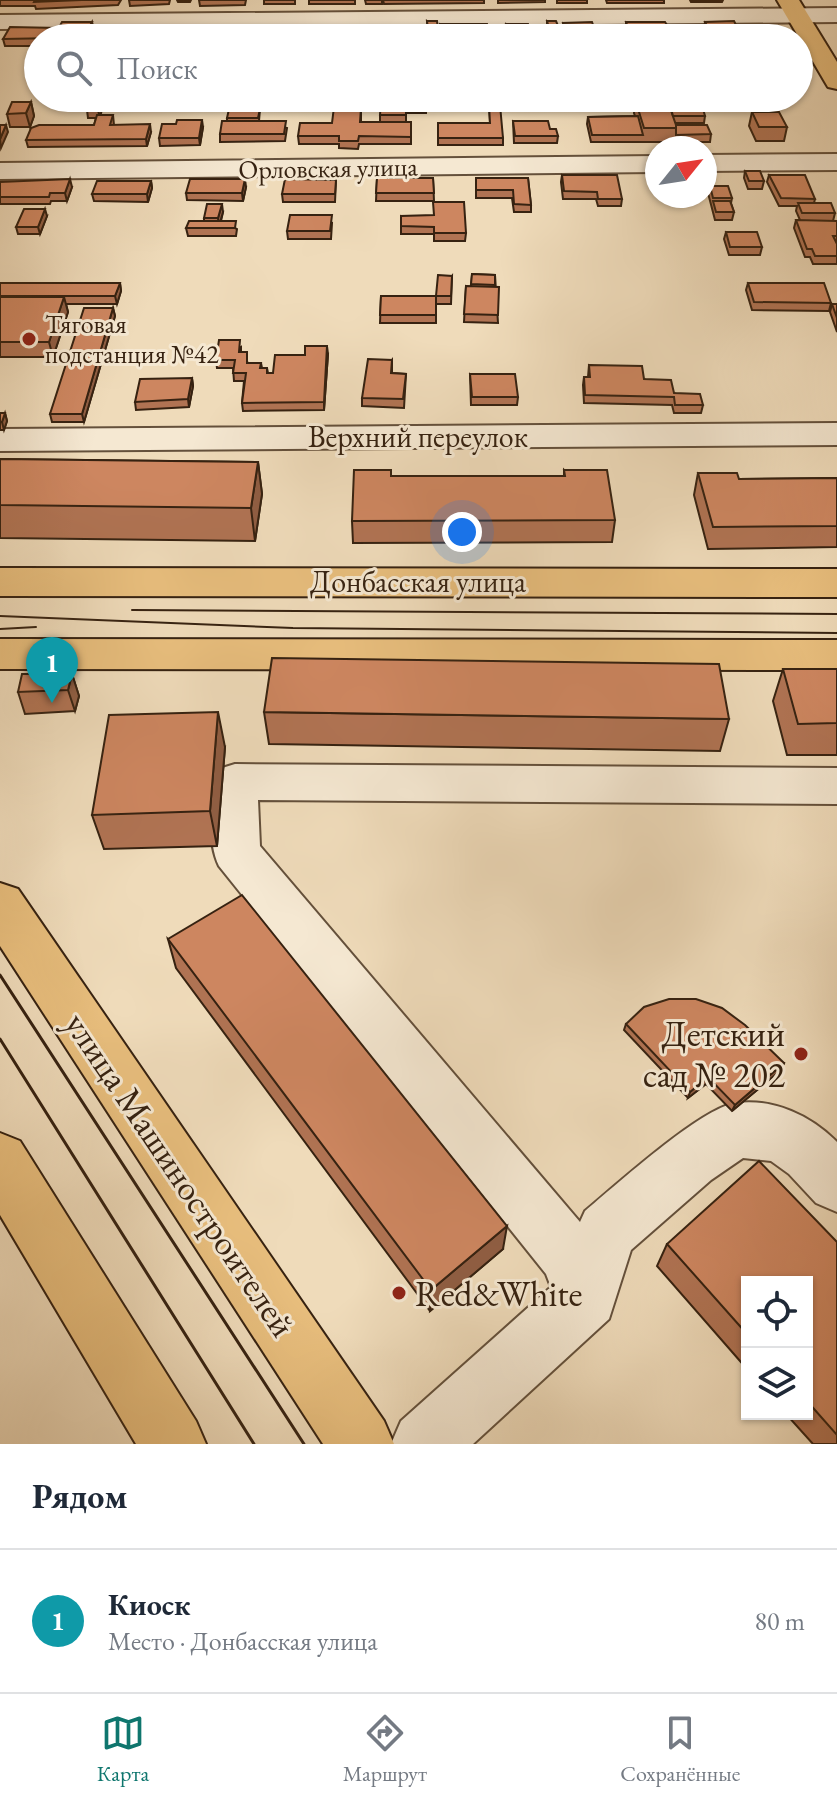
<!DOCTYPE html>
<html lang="ru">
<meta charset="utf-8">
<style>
body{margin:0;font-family:"EB Garamond",serif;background:#f6f6f7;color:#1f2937}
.controls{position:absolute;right:24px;bottom:24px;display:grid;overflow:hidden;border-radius:0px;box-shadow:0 2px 6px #0004}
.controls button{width:72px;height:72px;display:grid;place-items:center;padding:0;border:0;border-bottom:2px solid #e0e1e3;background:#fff;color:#1f2937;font:40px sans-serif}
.compass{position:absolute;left:645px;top:136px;width:72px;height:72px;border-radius:50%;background:#fff;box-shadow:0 2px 6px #0004;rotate:60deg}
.you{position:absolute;left:462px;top:532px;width:28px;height:28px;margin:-20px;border:6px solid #fff;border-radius:50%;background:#1a73e8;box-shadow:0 0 0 12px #1a73e833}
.badge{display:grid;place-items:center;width:52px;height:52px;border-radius:50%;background:#0f766e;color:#fff;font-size:26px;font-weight:700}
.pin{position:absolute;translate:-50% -66px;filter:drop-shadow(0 2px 4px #0008)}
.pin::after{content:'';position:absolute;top:42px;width:28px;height:24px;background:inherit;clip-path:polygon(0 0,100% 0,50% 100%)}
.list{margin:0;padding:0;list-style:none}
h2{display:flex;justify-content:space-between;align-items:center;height:104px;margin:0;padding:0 32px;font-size:34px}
h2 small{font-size:26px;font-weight:400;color:#747a83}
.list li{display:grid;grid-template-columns:52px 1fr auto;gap:24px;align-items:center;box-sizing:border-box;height:144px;padding:0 32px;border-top:2px solid #e0e1e3}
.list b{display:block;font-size:30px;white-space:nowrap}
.list p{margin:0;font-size:26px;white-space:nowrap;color:#747a83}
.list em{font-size:26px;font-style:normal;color:#747a83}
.icon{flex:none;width:44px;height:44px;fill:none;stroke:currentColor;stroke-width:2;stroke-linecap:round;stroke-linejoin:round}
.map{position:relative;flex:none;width:837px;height:1444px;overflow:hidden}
.search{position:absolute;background:#fff;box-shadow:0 2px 6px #0004;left:24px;right:24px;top:24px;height:88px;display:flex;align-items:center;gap:20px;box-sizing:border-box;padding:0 28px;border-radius:44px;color:#747a83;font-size:30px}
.sheet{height:248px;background:#fff}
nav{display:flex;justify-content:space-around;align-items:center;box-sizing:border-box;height:112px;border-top:2px solid #e0e1e3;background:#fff;font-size:22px;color:#747a83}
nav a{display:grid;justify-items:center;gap:4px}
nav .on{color:#0f766e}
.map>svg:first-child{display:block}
</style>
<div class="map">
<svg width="837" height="1444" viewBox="0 0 837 1444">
<rect width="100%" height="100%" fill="#efdbba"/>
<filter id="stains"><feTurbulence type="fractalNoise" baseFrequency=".0025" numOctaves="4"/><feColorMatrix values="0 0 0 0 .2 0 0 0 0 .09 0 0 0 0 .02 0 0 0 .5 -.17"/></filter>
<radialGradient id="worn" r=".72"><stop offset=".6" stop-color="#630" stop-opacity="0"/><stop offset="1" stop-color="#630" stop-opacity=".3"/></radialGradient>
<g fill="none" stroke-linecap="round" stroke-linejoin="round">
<g stroke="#64503b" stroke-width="4">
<g id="minor">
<polygon points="837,8 837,22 0,29 0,15"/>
<polygon points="837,154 837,170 705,171 705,155"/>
<polygon points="657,156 657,172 0,179 0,163"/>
<polygon points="837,423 837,445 0,451 0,429"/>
<path d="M235,764L837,768V804L258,800L260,846L580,1222L585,1211C615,1186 702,1107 736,1103C774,1098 811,1116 837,1142V1212L816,1203L789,1174L771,1161L743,1158L711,1180L631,1250L609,1319L473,1444H391L401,1421L551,1287L546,1274L219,866C208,844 207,791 219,769Z"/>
</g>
</g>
<g stroke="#362211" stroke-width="4">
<g id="major">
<polygon points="777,0 799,0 837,62 837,89 828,87 825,82"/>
<polygon points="0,568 837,569 837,597 0,596"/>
<polygon points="0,639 837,640 837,670 0,669"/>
<polygon points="0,883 18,889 384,1421 394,1444 323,1444 0,946"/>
<polygon points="0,1133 20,1141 196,1421 206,1444 136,1444 0,1215"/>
</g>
</g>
<use href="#minor" fill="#f5e8d2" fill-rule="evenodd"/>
<use href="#major" fill="#e8be7d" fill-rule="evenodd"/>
<g stroke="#362211" stroke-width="2">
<polyline points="132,610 837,614"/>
<polyline points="0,616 293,628 837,633"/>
<polyline points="0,629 36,627"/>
</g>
<g stroke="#362211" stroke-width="3">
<polyline points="0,975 304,1444"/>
<polyline points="0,1039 254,1444"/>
</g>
</g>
<g fill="#b07353" stroke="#362211" stroke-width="2">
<polygon points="0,0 121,0 118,5 36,9 35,6 0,6"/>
<polygon points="129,0 170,0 169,4 130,6"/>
<polygon points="177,0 191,0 190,2 178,2"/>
<polygon points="199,0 246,0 245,5 200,6"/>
<rect x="264" y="0" width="31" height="4"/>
<rect x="309" y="0" width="46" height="4"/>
<polygon points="365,0 382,0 382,4 366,4"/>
<polygon points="383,0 484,0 484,3 384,4"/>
<polygon points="498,0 545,0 545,2 498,3"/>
<rect x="557" y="0" width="30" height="3"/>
<polygon points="606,0 664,0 664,3 607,3"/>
<polygon points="690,0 723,0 722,2 691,2"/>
<polygon points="427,21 438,29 438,35 428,36"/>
<polygon points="547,21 559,28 558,35 549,35 547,28"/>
<polygon points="92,22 94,35 93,38 38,38 38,46 5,46 3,39"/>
<polygon points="626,22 669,28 668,35 653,35 652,38 629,38 626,29"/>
<polygon points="705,22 741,35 707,35 704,28"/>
<polygon points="563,23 596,33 596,38 565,38 563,30"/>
<polygon points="440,24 489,35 489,38 441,38"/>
<polygon points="506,24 531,34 530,38 508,38 506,31"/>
<polygon points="386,25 425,26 426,38 387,38"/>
<polygon points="301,26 300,38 242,38 242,37"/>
<polygon points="226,34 224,38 127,38 127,37"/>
<polygon points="426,98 426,113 406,113 406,122 411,122 411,144 359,144 358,149 339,148 339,144 299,144 298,136 332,123 361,108 361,122 380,122 380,115 395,102"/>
<polygon points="608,98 633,98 632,106 610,106"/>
<polygon points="735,98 769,98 770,100 769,107 740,108"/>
<polygon points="635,99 670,105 705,116 704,123 676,123 676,125 711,134 710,142 591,142 587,124 588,117 635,116 634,113"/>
<polygon points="31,102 34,116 30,127 10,127 7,114"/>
<polygon points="101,102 102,109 100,115 113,115 114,125 151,132 147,146 28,147 26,140 94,125 96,118 88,118 87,110"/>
<polygon points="489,105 503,138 503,145 438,145 438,123 490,123"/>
<polygon points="260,109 259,121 287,128 285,141 220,142 220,134 227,121 227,118"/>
<polygon points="752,112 787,127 784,141 756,141 749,126"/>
<polygon points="513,121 550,129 558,136 557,143 514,143"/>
<polygon points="203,127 200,145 160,146 159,138"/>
<polygon points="745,171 764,181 762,189 748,189 744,178"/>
<polygon points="562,175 622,199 621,206 598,206 596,199 563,199 561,182"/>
<polygon points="769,175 815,199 814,203 835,213 833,221 837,221 837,264 813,264 810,257 805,257 794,228 796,220 800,220 796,211 797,206 779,206 767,182"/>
<polygon points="377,178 433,178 434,201 376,201"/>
<polygon points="476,178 528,178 531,205 531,212 514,212 512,198 476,198"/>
<polygon points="336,180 335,202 283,202 282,194"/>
<polygon points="151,181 152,188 148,202 94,201 92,194"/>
<polygon points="0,182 72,187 67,201 51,201 50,204 0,204"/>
<polygon points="710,186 732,198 731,203 734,212 732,220 715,220 708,193"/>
<polygon points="246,187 243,201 187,200 186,193"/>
<polygon points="223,212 221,221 237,229 236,236 188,236 186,228 204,221 204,218"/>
<polygon points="47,216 40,234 18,234 16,227"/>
<polygon points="401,216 466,233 465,241 434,241 434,234 401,234"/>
<polygon points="332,223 331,239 288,239 287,231"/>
<polygon points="726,232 762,247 760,255 729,255 724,239"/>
<polygon points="472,274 495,275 498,323 464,322 466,286 471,287"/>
<polygon points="452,276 451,304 436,304 436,323 380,323 381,296 436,296"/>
<polygon points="0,283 120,283 121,291 117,304 66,304 68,312 53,357 0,357"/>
<polygon points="748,283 831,303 829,311 752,310 746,290"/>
<polygon points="832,304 837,304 837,332 830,312"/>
<polygon points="113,308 115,316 84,422 52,422 50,414"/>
<polygon points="241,347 241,352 248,363 261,363 262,368 267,368 268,373 273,373 328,354 324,410 243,411 242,403 244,381 234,381 233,368 217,368 216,360"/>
<polygon points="392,360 392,373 406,374 404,408 362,406 362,398"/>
<polygon points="589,365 644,379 674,393 703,405 701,413 674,413 672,405 584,403 583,385 584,377 588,377"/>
<polygon points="470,374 518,397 517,405 471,405"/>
<polygon points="192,378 193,386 189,407 136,410 135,402"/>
<polygon points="0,413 5,413 7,421 4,430 0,430"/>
<polygon points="0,459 258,462 262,494 255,541 0,538"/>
<polygon points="564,470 615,520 612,542 353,543 352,521 391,476 564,476"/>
<polygon points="698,473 739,479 837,478 837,547 708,549 694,495"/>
<polygon points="783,669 837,669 837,755 787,755 773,701"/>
<polygon points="72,674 79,696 75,711 25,714 18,692"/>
<polygon points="264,712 729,719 720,751 269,744"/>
<polygon points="225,747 217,846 104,849 92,815"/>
<polygon points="168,939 503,1249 430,1311 176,968"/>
<polygon points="626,1024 784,1063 781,1070 732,1111 706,1084 688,1098 624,1030"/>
<polygon points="837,1242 837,1444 813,1444 786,1414 807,1414 807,1282 747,1282 747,1369 657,1266 667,1244"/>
</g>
<g fill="#905e43" stroke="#362211" stroke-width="2">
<polygon points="92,22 94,35 93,38 87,38 86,33"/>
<polygon points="31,102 34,116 30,127 26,113"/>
<polygon points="101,102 102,109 100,118 98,110"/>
<polygon points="202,120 203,127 200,145 199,138"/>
<polygon points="150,124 151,132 147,146 146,139"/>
<polygon points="6,125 8,132 1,148 0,139"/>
<polygon points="70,179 72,187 67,201 65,193"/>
<polygon points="245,179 246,187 243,201 242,193"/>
<polygon points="151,181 152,188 148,202 147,194"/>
<polygon points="222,204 223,212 219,226 218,218"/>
<polygon points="45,209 47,216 40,234 38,227"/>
<polygon points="120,283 121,291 117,304 115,296"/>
<polygon points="64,297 68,312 53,357 49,342"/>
<polygon points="113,308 115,316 84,422 82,414"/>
<polygon points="327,346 328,354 324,410 324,402"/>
<polygon points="192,378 193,386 189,407 188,399"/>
<polygon points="5,413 7,421 4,430 2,422"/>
<polygon points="258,462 262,494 255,541 251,508"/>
<polygon points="72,674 79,696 75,711 68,690"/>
<polygon points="218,712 225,747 217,846 210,811"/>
<polygon points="784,1063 781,1070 732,1111 735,1105"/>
<polygon points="708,1077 706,1084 688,1098 690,1092"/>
<polygon points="507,1226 503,1249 430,1311 431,1290"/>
</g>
<g fill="#cd8660" stroke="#362211" stroke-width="2">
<polygon points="35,0 82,0 34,2"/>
<polygon points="427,21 437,21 438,29 428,29"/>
<polygon points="547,21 556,21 559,28 549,28"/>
<polygon points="734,21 741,35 751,34 753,38 670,38 669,36 712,35 705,22"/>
<polygon points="62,22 92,22 86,33 56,33"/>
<polygon points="592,22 596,33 567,34 563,23"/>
<polygon points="626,22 665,22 669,28 650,29 653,34 631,35"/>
<polygon points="440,24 487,24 489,35 442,36"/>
<polygon points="506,24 528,24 531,34 509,35"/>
<polygon points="386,25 425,26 427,35 387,36"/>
<polygon points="244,26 301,26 299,37 242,37"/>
<polygon points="306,26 344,26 343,37 304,37"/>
<polygon points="10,27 59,28 56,33 57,38 3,39"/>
<polygon points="131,27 225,27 222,37 127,37"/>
<polygon points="396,98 426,98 426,106 406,105 406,102 395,102"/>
<rect x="611" y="98" width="22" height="1"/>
<polygon points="740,98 769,98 770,100 741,100"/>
<polygon points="635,99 667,99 677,128 644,128"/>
<polygon points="12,102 31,102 26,113 7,114"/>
<polygon points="90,102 101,102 98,110 87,110"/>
<polygon points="381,102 406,102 406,115 380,115"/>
<polygon points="489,105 500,105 503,138 438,138 438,123 490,123"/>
<polygon points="670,105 702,105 705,116 673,116"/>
<polygon points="334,107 361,108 360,122 411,122 411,137 359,136 358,141 339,141 339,136 298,136 300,123 332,123"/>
<polygon points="229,109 260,109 258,118 227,118"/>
<polygon points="752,112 779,112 787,127 759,127"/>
<polygon points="97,115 113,115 110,125 150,124 146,139 26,140 31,128 39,125 94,125"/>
<polygon points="638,116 643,135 592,135 588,117"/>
<polygon points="177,120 202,120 199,138 159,138 162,124 176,124"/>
<polygon points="222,121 286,121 284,134 220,134"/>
<polygon points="513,121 548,121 550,129 556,129 558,136 515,136"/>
<polygon points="0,125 6,125 0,139"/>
<polygon points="676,125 707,125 711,134 676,135"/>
<polygon points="745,171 760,171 764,181 749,181"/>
<polygon points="562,175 617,175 622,199 598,199 597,192 564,191"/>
<polygon points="769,175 805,175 815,199 781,198"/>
<polygon points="377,178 433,178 434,193 376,193"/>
<polygon points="476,178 528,178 531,205 514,204 513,190 476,190"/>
<polygon points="70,179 65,193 50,193 49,197 0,197 0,182"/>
<polygon points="190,179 245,179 242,193 186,193"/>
<polygon points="285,179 336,180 335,194 282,194"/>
<polygon points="97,181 151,181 147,194 92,194"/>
<polygon points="710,186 728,186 732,198 713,198"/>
<polygon points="713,201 730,201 734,212 716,212"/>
<polygon points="433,202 464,202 466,233 434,233 434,227 401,226 401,216 434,215"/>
<polygon points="798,203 831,203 835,213 802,213"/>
<polygon points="207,204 222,204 218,218 204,218"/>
<polygon points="24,209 45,209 38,227 16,227"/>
<polygon points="290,215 332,215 330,231 287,231"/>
<polygon points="796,220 837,221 837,236 833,236 837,244 837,256 815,256 812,249 807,249"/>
<polygon points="189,221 236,221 235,228 186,228"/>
<polygon points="726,232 757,232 762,247 730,247"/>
<polygon points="472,274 495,275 495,285 471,284"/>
<polygon points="438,275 452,276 451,296 436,296"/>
<polygon points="0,283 120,283 115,296 0,296"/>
<polygon points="748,283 824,283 831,303 754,302"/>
<polygon points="466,286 499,287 498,315 464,314"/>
<polygon points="381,296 436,296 436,315 380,315"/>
<polygon points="0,297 64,297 49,342 0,342"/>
<polygon points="832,304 837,304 837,318"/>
<polygon points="84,308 113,308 82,414 50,414"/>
<polygon points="219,340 240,340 239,352 247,352 247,363 261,363 260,368 267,368 267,373 273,373 275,355 305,355 305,346 327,346 324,402 242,403 246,373 233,373 235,360 216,360"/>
<polygon points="368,359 392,360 391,373 406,374 403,399 362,398"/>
<polygon points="589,365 642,366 644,379 671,380 674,393 700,394 703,405 675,405 674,397 585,395 584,377 590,377"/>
<polygon points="470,374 515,374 518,397 472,397"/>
<polygon points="192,378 188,399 135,402 140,379"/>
<polygon points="0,413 5,413 2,422 0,422"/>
<polygon points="0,459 258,462 251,508 0,505"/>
<polygon points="354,470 391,470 391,476 565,476 564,470 607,470 615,520 352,521"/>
<polygon points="698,473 737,473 739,479 837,478 837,526 713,527"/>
<polygon points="272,658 719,664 729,719 264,712"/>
<polygon points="783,669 837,669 837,723 798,724"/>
<polygon points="22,674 72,674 68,690 18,692"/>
<polygon points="218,712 210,811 92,815 109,715"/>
<polygon points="242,895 507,1226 431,1290 168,939"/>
<polygon points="669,999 696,999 722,1008 745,1025 784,1063 735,1105 708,1077 690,1092 626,1024 644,1007"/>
<polygon points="759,1161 837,1242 837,1435 807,1401 807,1282 747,1282 747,1334 667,1244"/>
</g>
<g fill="#8f2418" stroke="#f5e8d2" stroke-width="3">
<circle cx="29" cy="339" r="8"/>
<circle cx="801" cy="1054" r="8"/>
<circle cx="399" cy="1293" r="8"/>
</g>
<g text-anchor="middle" stroke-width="6" stroke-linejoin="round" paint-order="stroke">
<g font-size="26" fill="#362211" stroke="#f5e8d2">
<text transform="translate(328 168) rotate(-1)" y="9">Орловская улица</text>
</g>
<g font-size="26" fill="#362211" stroke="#f5e8d2" text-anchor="start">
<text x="45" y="333">Тяговая<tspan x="45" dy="30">подстанция №42</tspan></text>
</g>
<g font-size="30" fill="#362211" stroke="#f5e8d2">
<text x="418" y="447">Верхний переулок</text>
<text x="418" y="592">Донбасская улица</text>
</g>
<g font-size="36" fill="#362211" stroke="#f5e8d2" text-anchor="end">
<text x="785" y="1046">Детский<tspan x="785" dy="41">сад № 202</tspan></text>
<text x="415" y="1306" text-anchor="start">Red&amp;White</text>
</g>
<g font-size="36" fill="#362211" stroke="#f5e8d2">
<text transform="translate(181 1174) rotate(56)" y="13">улица Машиностроителей</text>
</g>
</g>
<rect width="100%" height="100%" filter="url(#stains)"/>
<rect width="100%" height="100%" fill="url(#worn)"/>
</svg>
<div class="controls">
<button><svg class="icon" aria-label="locate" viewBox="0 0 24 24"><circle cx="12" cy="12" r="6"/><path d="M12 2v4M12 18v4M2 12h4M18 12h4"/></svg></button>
<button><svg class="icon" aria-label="layers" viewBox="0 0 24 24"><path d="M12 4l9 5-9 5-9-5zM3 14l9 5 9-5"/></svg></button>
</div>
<svg class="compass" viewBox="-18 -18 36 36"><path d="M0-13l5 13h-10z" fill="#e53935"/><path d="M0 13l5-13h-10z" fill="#747a83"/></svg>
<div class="you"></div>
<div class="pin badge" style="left:52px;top:703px;background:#0f9aa8">1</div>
<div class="search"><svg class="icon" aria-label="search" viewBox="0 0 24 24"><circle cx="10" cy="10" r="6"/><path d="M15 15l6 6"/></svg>Поиск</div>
</div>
<section class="sheet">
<h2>Рядом<small></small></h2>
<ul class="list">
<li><span class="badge" style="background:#0f9aa8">1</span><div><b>Киоск</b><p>Место · Донбасская улица</p></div><em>80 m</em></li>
</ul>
</section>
<nav>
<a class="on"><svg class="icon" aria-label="map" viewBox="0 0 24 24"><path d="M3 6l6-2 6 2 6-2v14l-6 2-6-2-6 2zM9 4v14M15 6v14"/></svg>Карта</a>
<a><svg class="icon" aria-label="directions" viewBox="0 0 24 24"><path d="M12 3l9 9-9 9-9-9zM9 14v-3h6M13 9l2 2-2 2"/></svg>Маршрут</a>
<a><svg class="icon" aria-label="saved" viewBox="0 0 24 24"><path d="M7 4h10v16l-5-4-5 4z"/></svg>Сохранённые</a>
</nav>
